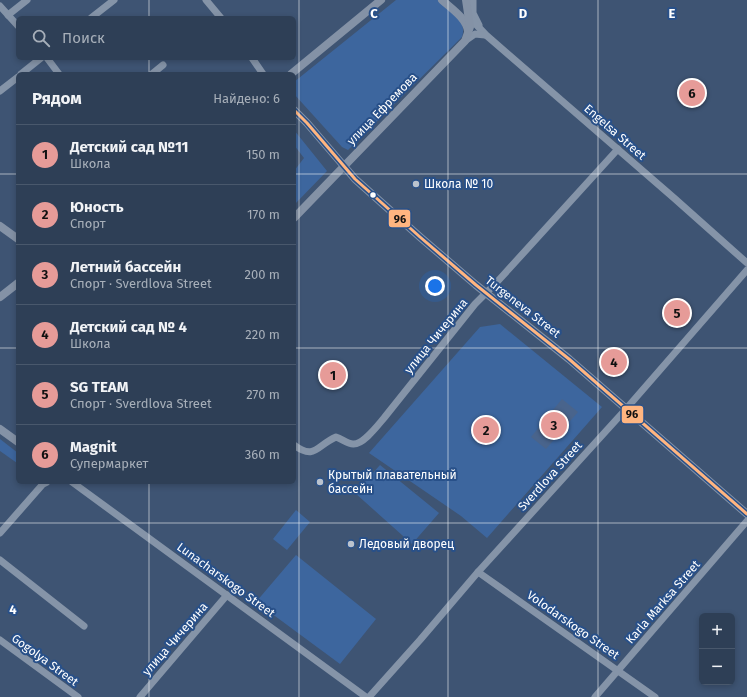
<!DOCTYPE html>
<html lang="ru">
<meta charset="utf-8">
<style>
body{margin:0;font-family:"Fira Sans",sans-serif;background:#36465c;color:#f1f3f6}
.controls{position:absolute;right:12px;bottom:12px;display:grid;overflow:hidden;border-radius:6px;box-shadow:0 2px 6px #0003}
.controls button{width:36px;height:36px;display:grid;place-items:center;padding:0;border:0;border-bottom:1px solid #49586c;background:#2e3f56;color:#f1f3f6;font:20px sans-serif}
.you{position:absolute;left:435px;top:286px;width:14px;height:14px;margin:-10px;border:3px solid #fff;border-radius:50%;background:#1a73e8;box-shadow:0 0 0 6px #1a73e833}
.badge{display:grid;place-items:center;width:26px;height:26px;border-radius:50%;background:#e69b98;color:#111;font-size:13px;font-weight:700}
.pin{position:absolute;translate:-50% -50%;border:2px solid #fff;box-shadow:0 1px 4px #0006}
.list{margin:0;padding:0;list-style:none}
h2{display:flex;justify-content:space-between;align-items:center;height:52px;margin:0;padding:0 16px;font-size:17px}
h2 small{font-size:13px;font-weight:400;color:#a7afb9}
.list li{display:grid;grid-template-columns:26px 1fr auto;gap:12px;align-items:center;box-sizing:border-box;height:60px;padding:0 16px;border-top:1px solid #49586c}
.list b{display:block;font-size:15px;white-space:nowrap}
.list p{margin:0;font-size:13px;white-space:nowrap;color:#a7afb9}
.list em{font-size:13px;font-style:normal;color:#a7afb9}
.icon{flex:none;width:22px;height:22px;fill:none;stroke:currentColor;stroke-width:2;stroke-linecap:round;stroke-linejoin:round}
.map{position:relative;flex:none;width:747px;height:697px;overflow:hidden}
.search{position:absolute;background:#2e3f56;box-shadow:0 2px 6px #0003;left:16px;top:16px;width:280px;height:44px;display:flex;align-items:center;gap:10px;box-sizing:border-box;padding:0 14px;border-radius:6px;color:#a7afb9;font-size:15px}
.panel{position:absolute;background:#2e3f56;box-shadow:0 2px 6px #0003;left:16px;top:72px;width:280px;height:412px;border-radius:6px}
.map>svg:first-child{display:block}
</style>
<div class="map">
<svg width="747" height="697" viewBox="0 0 747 697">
<rect width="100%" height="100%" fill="#3e5473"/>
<g fill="#3d669e">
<path d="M396,0H439C450,10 468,21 462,37L348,150L342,147L294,94V82Z"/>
<polygon points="294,130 327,171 294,205 294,171 304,158 294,145"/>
<polygon points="500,324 602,407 487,538 461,516 369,453 480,327"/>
<polygon points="0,439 18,453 17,463 0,451"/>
<polygon points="380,465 439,513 412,544 355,493"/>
<polygon points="296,510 310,522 287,550 273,539"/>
<polygon points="296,555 376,619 340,664 256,602"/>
</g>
<polygon fill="#49648c" points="562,399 578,412 546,449 531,437"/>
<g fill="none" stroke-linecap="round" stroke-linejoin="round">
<g stroke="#8594a8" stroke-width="7">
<polyline points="206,0 221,18"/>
<polyline points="473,0 473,13 479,25"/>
<polyline points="0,6 18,26"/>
<polyline points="8,15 27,0"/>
<polyline points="91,18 114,0"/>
<polyline points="470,18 486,35 674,198 747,263"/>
<polyline points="465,41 475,34 485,35"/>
<polyline points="47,58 59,74"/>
<polyline points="252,58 263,74"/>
<polyline points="21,74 41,58"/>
<polyline points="152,74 163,65"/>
<polyline points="0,91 18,77"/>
<path d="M294,445C315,461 317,445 336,437C342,439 348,444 353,444C363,445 378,425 384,418L475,304L497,282L618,149"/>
<polyline points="72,482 366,697"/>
<polyline points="0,533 43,484 47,482"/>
<polyline points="0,560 84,626"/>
<polyline points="478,572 655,697"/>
<polyline points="0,640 78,697"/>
<polyline points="140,697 227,595"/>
<polyline points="369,697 420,640 478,572 626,409 747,270"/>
<polyline points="595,697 747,521"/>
</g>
<g stroke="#8492a6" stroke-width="8">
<path d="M442,0C452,9 466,18 468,31"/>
<polyline points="291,74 381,0"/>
<polyline points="294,110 307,123 355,179 420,237 476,285 569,359 747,514"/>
<polyline points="294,218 465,41 470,27 466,0"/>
<polyline points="0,226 18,239"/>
<polyline points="0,297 18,283"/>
<polyline points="0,429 18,442"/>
</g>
<g stroke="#285089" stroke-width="6">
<polyline id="bus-1" points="294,110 307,123 355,179 420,237 476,285 569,359 747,514"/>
</g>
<use href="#bus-1" stroke="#ffb580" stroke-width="3"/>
</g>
<path fill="none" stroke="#fff" stroke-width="1" stroke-opacity="0.55" d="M149,0V18M299,0V697M448,0V697M598,0V697M149,58V74M0,174H18M294,174H747M0,348H18M294,348H747M149,482V697M0,523H747"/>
<g fill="#bbc3ce" stroke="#285089" stroke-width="1.5">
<circle cx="416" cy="184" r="4"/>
<circle cx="320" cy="482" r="4"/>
<circle cx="351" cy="544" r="4"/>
</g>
<circle fill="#fff" stroke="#285089" stroke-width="1.5" cx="373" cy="195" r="3.5"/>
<g text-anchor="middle" stroke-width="4" stroke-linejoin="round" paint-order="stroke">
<g font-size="12" fill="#fff" stroke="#285089">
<text transform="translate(382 109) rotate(-46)" y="4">улица Ефремова</text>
<text transform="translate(615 132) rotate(41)" y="4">Engelsa Street</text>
<text transform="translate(523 307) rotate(38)" y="4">Turgeneva Street</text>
<text transform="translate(436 336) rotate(-51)" y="4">улица Чичерина</text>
<text transform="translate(550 476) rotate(-48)" y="4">Sverdlova Street</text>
<text transform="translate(226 580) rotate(36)" y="4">Lunacharskogo Street</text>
<text transform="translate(663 602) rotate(-49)" y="4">Karla Marksa Street</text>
<text transform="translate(573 625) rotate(35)" y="4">Volodarskogo Street</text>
<text transform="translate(175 639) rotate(-49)" y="4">улица Чичерина</text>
<text transform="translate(45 660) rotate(36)" y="4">Gogolya Street</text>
</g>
<g font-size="12" fill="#fff" stroke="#285089" text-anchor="start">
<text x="424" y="188">Школа № 10</text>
<text x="328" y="479">Крытый плавательный<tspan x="328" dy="14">бассейн</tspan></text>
<text x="359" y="548">Ледовый дворец</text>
</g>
</g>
<g font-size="13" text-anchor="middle" font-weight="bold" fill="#fff" stroke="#285089" stroke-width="4" stroke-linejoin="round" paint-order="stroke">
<text x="374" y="18">C</text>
<text x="523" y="18">D</text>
<text x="672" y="18">E</text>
<text x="13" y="614">4</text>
</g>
<g stroke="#285089" stroke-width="1.5">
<rect x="388" y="209" width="23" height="19" rx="4" fill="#ffb580"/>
<rect x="621" y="405" width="23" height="19" rx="4" fill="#ffb580"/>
</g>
<g font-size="11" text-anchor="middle" font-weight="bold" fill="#111">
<text x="400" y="223">96</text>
<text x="632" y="418">96</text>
</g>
</svg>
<div class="controls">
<button>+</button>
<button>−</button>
</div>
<div class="you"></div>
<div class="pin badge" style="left:333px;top:375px">1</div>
<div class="pin badge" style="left:486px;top:430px">2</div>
<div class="pin badge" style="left:554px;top:425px">3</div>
<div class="pin badge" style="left:614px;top:362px">4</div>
<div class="pin badge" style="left:677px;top:313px">5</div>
<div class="pin badge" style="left:692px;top:93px">6</div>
<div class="search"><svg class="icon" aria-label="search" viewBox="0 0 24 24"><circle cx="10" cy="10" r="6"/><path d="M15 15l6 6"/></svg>Поиск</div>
<section class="panel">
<h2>Рядом<small>Найдено: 6</small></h2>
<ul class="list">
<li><span class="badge">1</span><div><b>Детский сад №11</b><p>Школа</p></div><em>150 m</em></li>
<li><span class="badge">2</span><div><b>Юность</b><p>Спорт</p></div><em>170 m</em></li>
<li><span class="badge">3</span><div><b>Летний бассейн</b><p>Спорт · Sverdlova Street</p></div><em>200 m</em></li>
<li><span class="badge">4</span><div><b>Детский сад № 4</b><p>Школа</p></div><em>220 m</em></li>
<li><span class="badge">5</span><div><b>SG TEAM</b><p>Спорт · Sverdlova Street</p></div><em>270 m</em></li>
<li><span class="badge">6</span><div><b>Magnit</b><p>Супермаркет</p></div><em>360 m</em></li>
</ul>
</section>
</div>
